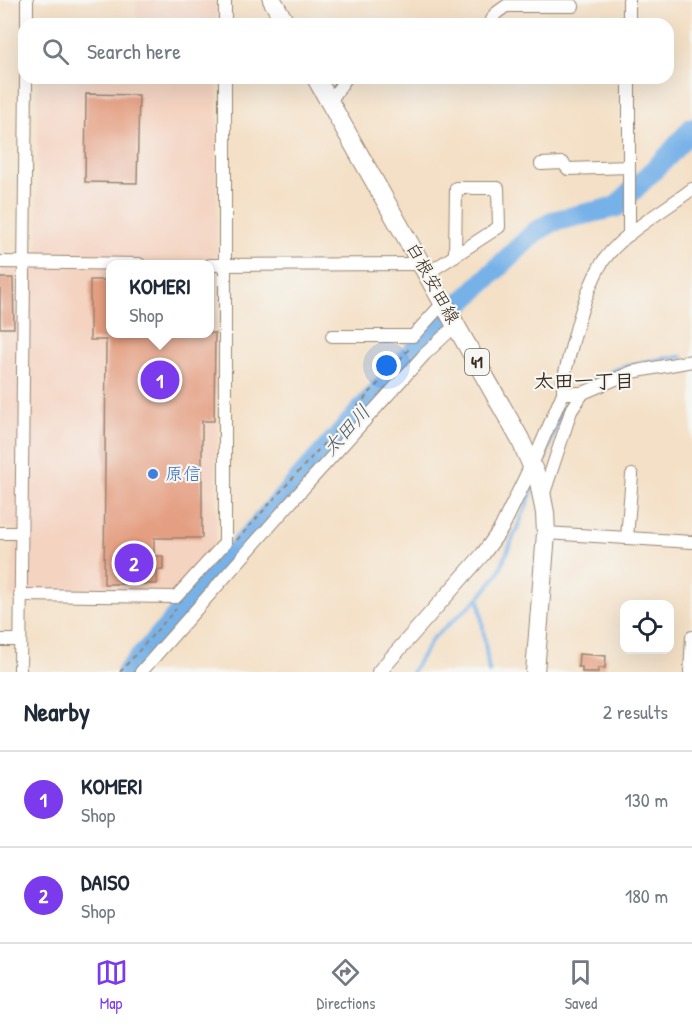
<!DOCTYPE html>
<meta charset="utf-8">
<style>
body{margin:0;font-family:"Patrick Hand","Klee One",sans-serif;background:#f6f6f7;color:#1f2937}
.controls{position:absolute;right:18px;bottom:18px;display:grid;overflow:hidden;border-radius:12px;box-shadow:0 6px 24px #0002}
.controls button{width:54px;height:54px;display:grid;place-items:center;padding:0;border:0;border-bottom:2px solid #e0e1e3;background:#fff;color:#1f2937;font:30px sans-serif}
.you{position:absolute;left:387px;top:366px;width:21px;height:21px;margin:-15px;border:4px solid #fff;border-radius:50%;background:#1a73e8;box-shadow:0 0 0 9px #1a73e833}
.badge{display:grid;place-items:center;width:39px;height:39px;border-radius:50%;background:#7c3aed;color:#fff;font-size:20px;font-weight:700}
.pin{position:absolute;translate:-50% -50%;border:3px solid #fff;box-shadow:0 2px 6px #0006}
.popup{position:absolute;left:106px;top:260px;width:108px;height:78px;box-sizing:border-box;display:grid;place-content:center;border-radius:12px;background:#fff;filter:drop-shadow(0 2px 4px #0005);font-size:20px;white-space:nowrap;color:#747a83}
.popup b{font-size:22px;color:#1f2937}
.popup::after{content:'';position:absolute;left:50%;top:100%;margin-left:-12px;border:12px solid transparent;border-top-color:#fff}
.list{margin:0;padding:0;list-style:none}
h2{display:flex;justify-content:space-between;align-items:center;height:78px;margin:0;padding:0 24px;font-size:26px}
h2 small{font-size:20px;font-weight:400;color:#747a83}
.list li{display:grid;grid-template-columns:39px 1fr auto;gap:18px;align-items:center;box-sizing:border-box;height:96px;padding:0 24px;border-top:2px solid #e0e1e3}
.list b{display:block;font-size:22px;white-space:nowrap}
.list p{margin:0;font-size:20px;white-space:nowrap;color:#747a83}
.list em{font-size:20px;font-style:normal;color:#747a83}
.icon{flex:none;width:33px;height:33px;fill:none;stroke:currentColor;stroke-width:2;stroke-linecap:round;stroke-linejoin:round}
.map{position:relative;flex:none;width:692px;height:672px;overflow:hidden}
.search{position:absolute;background:#fff;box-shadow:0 6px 24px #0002;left:18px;right:18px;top:18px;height:66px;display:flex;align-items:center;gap:15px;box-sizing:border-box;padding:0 21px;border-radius:18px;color:#747a83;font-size:22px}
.sheet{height:270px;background:#fff}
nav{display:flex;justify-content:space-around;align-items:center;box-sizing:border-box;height:84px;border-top:2px solid #e0e1e3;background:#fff;font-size:16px;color:#747a83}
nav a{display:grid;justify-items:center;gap:3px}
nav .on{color:#7c3aed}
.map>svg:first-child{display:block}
</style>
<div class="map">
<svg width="692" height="672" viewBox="0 0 692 672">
<rect width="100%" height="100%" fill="#f6f6f2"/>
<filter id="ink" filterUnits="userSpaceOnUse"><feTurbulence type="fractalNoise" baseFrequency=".0167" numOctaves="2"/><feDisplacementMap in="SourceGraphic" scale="12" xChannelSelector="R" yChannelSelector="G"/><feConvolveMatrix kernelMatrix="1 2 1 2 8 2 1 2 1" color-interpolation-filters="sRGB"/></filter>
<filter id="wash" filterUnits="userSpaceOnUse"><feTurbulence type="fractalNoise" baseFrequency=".008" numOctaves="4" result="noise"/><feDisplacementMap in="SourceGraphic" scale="24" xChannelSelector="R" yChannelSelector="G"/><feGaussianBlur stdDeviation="1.35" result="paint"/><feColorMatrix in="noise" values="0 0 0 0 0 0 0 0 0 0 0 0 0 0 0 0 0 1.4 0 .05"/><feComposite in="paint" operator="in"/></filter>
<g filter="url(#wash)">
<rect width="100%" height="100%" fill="#f4e0c6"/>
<g fill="#f4d3c1" fill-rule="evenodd">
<rect x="136" y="0" width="81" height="24"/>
<path d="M37,78H217L216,547L177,593L9,598L15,528H0V257H38ZM110,264H210V334H110Z"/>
</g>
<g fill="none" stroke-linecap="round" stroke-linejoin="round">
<g stroke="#76b1e8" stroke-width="4">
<path d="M582,388C609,367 649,359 682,357"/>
<polyline points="541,469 561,412 571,396"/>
<polyline points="479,599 489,672"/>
<polyline points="412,672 433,638 479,598 498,574 533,490"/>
</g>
<polyline stroke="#76b1e8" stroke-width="21" points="127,672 429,334 535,232 554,221 616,207 669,155 692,128"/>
</g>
<g id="blocks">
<g fill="#e49e81">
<polygon points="86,94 139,95 137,183 85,182"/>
<polygon points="0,278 13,278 14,328 0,328"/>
<polygon points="90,280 111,280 111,333 215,333 214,421 202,421 202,538 154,538 154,556 163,556 163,570 157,570 157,584 104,584 106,340 90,340"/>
<polygon points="579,654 606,656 605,668 598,668 598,672 582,672 582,667 578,667"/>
</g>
</g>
</g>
<g filter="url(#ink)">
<use href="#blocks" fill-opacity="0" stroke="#988572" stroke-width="1.5"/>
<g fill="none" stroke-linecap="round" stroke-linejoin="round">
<g stroke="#988572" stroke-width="14">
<g id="minor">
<polyline points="27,24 27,0"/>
<polyline points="225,24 225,0"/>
<polyline points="490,24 495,14 506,6 573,6"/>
<polyline points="629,24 629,0"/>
<polyline points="330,102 346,78"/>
<polyline points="541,164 563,163 568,169 629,167"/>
<polyline points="629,235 629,78"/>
<polyline points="0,262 139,264"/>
<polyline points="210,265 423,264"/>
<polyline points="428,273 499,227 498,188 456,188 455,256"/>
<polyline points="332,336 413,336 444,302"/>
<polyline points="563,393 583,393 632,372 692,361"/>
<path d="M532,465L563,393V380C573,343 581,300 600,266C618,235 664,211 692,189"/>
<polyline points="543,496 571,411 583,393"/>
<polyline points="0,533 20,533"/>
<polyline points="546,533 692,542"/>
<polyline points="627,538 632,475"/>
<polyline points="20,595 176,597 225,543 225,78"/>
<polyline points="0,640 20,640"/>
<polyline points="20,672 26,78"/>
<polyline points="141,672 308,483 425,354 457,324"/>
<polyline points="690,672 692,637"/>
</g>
</g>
<g stroke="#988572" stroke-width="16">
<polyline id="tertiary" points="379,672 483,554 501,529 532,465"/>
</g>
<g stroke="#988572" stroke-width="20">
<g id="primary">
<polyline points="272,0 286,24"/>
<polyline points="316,78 520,439 539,482 545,513 546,533 535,672"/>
</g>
</g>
<g stroke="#988572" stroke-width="2" stroke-dasharray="4.5 4.5" stroke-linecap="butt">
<polyline points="237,540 410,348"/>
<polyline points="120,672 176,609"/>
</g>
<use href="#minor" stroke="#fff" stroke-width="12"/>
<use href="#tertiary" stroke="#fff" stroke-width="14"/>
<use href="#primary" stroke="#fff" stroke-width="18"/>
</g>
</g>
<circle fill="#3f7fe0" stroke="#f6f6f2" stroke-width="2" cx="153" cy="474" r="6"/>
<g text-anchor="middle" stroke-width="4.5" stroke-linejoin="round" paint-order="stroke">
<rect fill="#f6f6f2" stroke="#73675e" stroke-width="1.5" x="465" y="349" width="24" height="26" rx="4.5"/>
<g font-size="16" font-weight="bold" fill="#3b2a1e">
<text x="477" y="368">41</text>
</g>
<g font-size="18" fill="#3b2a1e" stroke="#f6f6f2">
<text transform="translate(433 283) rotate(61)" y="6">白根安田線</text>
</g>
<g font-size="18" fill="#366cbe" stroke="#f6f6f2" text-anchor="start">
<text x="165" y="480">原信</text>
</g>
<g font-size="20" font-weight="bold" fill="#3b2a1e" stroke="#f6f6f2">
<text x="584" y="388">太田一丁目</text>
</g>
<g font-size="20" font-style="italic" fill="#505965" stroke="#f6f6f2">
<text transform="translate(346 430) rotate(-48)" y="7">太田川</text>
</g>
</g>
</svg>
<div class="controls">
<button><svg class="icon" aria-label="locate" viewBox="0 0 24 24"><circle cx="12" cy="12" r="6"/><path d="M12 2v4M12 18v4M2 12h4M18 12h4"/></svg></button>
</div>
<div class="you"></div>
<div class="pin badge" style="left:160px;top:380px">1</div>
<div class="popup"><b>KOMERI</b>Shop</div>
<div class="pin badge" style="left:134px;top:563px">2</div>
<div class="search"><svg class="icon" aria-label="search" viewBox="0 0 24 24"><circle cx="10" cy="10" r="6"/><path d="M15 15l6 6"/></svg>Search here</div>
</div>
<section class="sheet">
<h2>Nearby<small>2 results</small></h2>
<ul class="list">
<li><span class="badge">1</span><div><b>KOMERI</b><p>Shop</p></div><em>130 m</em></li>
<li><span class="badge">2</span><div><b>DAISO</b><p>Shop</p></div><em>180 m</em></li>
</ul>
</section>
<nav>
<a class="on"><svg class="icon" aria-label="map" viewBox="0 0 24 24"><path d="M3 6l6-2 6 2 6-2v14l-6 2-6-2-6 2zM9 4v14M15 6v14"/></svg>Map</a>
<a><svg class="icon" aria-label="directions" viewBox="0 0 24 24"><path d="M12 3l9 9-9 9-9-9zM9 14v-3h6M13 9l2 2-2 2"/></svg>Directions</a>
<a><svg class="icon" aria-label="saved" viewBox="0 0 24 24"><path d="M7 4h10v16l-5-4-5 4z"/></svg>Saved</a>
</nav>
